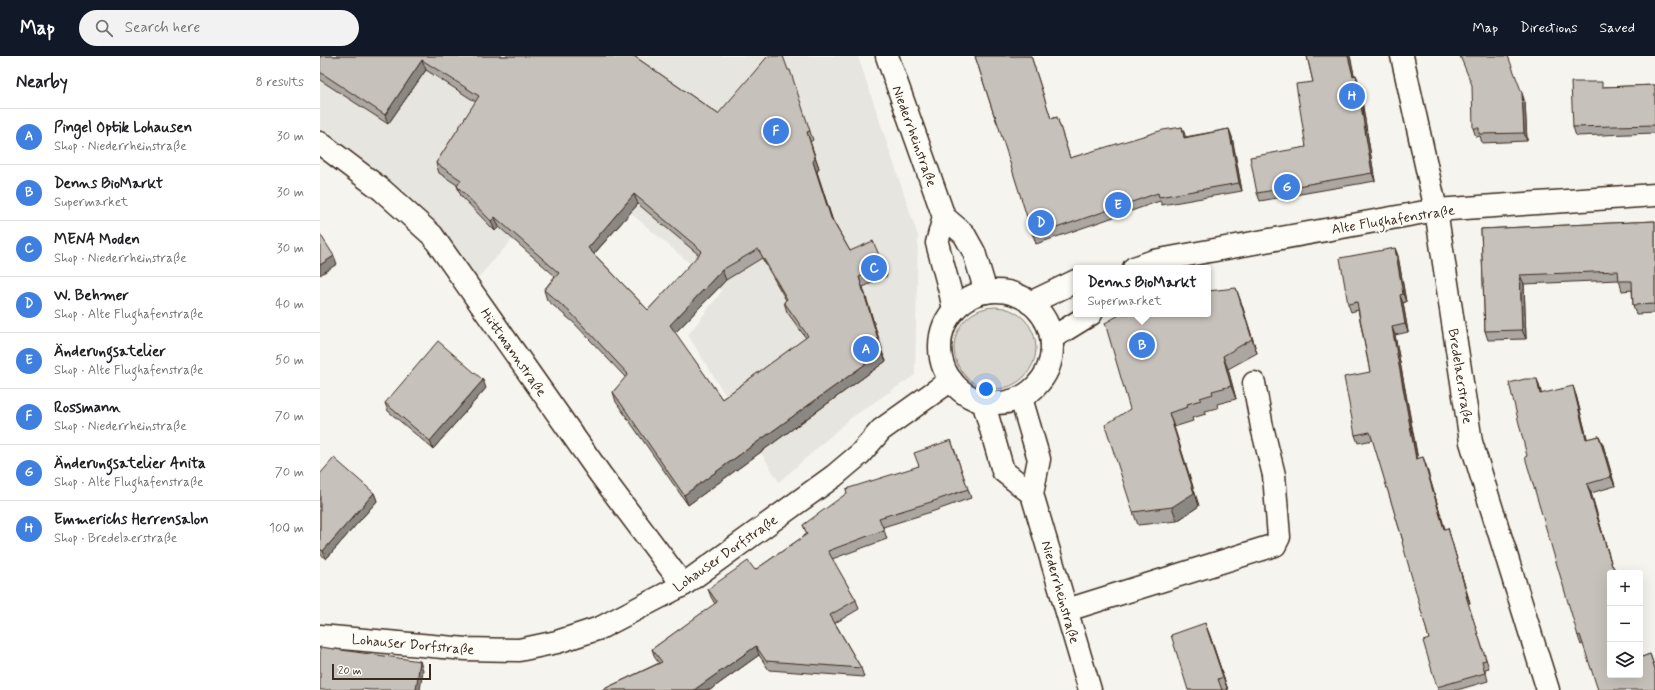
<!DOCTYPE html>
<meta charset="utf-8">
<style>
body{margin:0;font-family:Mynerve,sans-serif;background:#f2f2f2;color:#202124}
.controls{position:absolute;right:12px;bottom:12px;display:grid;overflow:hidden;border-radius:4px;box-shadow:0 4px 16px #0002}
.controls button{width:36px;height:36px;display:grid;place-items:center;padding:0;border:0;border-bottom:1px solid #e0e0e0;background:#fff;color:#202124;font:20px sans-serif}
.scale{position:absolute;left:12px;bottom:10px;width:99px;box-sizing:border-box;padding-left:4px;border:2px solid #3b2a1e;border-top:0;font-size:11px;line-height:14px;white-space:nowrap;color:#3b2a1e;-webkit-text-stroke:3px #fdfcf7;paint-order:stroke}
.you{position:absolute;left:666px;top:333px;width:14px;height:14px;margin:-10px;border:3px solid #fff;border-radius:50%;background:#1a73e8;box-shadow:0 0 0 6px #1a73e833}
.badge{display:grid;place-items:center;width:26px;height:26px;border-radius:50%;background:#111827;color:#fff;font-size:13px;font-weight:700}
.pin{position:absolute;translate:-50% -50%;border:2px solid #fff;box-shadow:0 1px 4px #0006}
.popup{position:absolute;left:753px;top:209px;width:138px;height:52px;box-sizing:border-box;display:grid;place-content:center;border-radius:4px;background:#fff;filter:drop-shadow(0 1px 3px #0005);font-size:13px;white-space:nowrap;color:#757577}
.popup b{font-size:15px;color:#202124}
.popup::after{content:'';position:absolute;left:50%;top:100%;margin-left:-8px;border:8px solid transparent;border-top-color:#fff}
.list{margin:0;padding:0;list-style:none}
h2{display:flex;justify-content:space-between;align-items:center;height:52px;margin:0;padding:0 16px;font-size:17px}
h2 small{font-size:13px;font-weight:400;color:#757577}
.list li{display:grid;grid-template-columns:26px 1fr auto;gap:12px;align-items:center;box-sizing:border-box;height:56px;padding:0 16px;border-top:1px solid #e0e0e0}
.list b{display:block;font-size:15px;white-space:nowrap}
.list p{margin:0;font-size:13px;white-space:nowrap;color:#757577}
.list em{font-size:13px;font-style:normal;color:#757577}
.icon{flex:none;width:22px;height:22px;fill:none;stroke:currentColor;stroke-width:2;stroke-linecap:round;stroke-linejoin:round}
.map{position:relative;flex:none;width:1335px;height:634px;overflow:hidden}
header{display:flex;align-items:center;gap:24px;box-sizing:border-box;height:56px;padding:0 20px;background:#111827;color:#fff}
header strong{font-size:19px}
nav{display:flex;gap:22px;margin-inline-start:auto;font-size:14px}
.search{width:280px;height:36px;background:#f2f2f2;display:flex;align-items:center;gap:10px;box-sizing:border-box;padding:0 14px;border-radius:22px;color:#757577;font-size:15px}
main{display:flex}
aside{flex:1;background:#fff}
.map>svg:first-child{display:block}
</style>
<header>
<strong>Map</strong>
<div class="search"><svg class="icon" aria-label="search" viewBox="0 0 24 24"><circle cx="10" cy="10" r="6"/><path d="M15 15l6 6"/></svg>Search here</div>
<nav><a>Map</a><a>Directions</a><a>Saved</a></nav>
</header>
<main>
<aside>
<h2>Nearby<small>8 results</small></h2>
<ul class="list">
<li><span class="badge" style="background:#3f7fe0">A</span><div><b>Pingel Optik Lohausen</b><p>Shop · Niederrheinstraße</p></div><em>30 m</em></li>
<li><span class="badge" style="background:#3f7fe0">B</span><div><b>Denns BioMarkt</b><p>Supermarket</p></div><em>30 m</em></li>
<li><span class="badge" style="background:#3f7fe0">C</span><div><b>MENA Moden</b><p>Shop · Niederrheinstraße</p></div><em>30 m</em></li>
<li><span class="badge" style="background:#3f7fe0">D</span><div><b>W. Behmer</b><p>Shop · Alte Flughafenstraße</p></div><em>40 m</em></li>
<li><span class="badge" style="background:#3f7fe0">E</span><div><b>Änderungsatelier</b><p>Shop · Alte Flughafenstraße</p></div><em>50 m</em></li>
<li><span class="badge" style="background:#3f7fe0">F</span><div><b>Rossmann</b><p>Shop · Niederrheinstraße</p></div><em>70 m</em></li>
<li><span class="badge" style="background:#3f7fe0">G</span><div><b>Änderungsatelier Anita</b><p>Shop · Alte Flughafenstraße</p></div><em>70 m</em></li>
<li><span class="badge" style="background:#3f7fe0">H</span><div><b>Emmerichs Herrensalon</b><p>Shop · Bredelaerstraße</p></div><em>100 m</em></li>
</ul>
</aside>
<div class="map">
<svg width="1335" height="634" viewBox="0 0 1335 634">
<rect width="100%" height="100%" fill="#f5f4ee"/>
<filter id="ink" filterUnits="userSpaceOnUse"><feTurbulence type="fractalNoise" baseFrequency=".025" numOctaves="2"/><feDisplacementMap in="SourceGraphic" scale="8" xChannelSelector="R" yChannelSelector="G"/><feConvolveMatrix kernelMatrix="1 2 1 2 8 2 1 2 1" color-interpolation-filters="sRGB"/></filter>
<g filter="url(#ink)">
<polygon fill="#e7e5df" points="0,0 538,0 598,180 595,319 532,361 459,426 368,279 402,235 257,111 147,234 98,175 0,95"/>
<circle fill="#dad6d0" stroke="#8a8077" cx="675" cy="292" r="41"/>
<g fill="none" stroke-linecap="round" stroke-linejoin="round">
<g stroke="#3b2a1e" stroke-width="25">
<g id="minor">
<polyline points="567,0 624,161 644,178 654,196 666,236"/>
<polyline points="1082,0 1116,154 1151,386 1228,634"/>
<polyline points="0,87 62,134 112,179 280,418 363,529"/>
<polyline points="624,161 617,187 630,235 634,254"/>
<polyline points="814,212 834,205 1116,154 1335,139"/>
<circle cx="676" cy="291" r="56"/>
<polyline points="710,247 756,225"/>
<polyline points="732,282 771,258"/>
<polyline points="701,342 719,403 712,438 770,634"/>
<polyline points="663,345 683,415 712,438"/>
<polyline points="747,554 955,489 959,481 954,419 942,371 934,327"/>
<polyline points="0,580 146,593 199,594 237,586 280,572 363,529 514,420 540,398 561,374 631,324"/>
</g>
</g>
<use href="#minor" stroke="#fdfcf7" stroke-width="22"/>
</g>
<g fill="#aba6a1" stroke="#3b2a1e" fill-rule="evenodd">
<path d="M0,0H314L398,58L468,14L493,84L490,86L499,112L497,116L512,163L530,195L564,211L567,220L543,231L562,293L561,294L566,305L368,449L296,346L293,336L306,322L254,267L227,244L224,234L235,220L179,171L175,175L141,140L137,130V129L119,117L116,107L156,46L106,14L68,68L0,24ZM318,148L379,199L328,254L274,198ZM442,202L466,244L464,246L467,256L486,282L402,343L355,277L406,224Z"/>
<polygon points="655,0 711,0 731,63 737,61 750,102 862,71 865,81 909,73 912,81 922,135 842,149 840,145 716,188 678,67 677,67 674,59"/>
<polygon points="987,0 1030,0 1034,19 1036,19 1039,27 1055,125 940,145 937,137 986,91 993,26"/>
<polygon points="1335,29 1335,77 1256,80 1253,71 1284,31"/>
<polygon points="1205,46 1207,85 1162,87 1160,80 1156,81 1153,72"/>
<polygon points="1335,165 1335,257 1316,258 1313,249 1312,234 1302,235 1299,224 1204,228 1206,283 1168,284 1165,275 1161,173"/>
<polygon points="1075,192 1078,200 1086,246 1083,247 1088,276 1075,279 1098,403 1103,401 1125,473 1128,472 1130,480 1150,547 1148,548 1169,612 1165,613 1168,625 1137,634 1118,634 1109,583 1083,485 1053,384 1038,387 1035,379 1050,316 1038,254 1031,256 1028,248"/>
<polygon points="921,246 937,297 908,313 916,343 897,348 898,352 885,355 886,358 872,362 873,365 854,371 879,450 857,465 818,469 813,456 810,353"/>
<polygon points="1217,323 1221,338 1256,339 1267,383 1279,380 1283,389 1295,430 1271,437 1292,510 1293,510 1296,517 1290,517 1322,601 1330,598 1335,612 1335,634 1263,588 1261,589 1258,580"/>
<polygon points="166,332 113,393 68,355 65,347"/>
<polygon points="631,384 651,442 614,455 563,471 567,483 512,503 536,544 539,553 515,567 541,612 544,621 449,614 439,599 390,634 282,634 339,607 335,602 332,593 395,548 391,541 388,533 435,514 487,478 483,469 599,410"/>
<polygon points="0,418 54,437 57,445 6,503 0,498"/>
<polygon points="885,567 890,580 908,634 868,634"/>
</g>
<g fill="#8b8783" stroke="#3b2a1e">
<polygon points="1028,0 1030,0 1036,27 1033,20"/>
<polygon points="102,4 106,14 68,68 65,59"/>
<polygon points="1036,19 1039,27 1055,125 1052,117"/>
<polygon points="1202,37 1205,46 1207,85 1204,77"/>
<polygon points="862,71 865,79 867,89 864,82"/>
<polygon points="909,73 912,81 922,135 919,127"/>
<polygon points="487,76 499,112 497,116 515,172 493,106"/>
<polygon points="314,138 318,148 271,201 268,192"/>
<polygon points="175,161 179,171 175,175 171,165"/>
<polygon points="1075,192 1078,200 1086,246 1083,238"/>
<polygon points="14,200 17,208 0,219 0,209"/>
<polygon points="402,214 406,224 353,279 350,269"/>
<polygon points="1200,219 1204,228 1206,283 1202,274"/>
<polygon points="539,221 562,293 559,295 556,285"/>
<polygon points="916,232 921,246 937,297 932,283"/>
<polygon points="1080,239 1083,247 1088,276 1085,268"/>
<polygon points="1072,271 1075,279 1099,411 1096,403"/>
<polygon points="562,296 566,305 368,449 364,439"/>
<polygon points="903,300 908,313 916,343 911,330"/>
<polygon points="1217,323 1220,332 1224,347 1220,338"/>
<polygon points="163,324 166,332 113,393 110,385"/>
<polygon points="1253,330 1256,339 1270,393 1266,383"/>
<polygon points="849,357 854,371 879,450 857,465 852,451"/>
<polygon points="1279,380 1283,389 1295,430 1291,421"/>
<polygon points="1103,401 1106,409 1127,481 1124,473"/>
<polygon points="1267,428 1271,437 1294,517 1292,510"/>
<polygon points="54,437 57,445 6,503 3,495"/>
<polygon points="1128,472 1130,480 1150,547 1147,539"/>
<polygon points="885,567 890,580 908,634 903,621"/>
<polygon points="436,590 439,599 390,634 374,634"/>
<polygon points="100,605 103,614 100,634 96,634"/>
</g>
<g fill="#c7c1bb" stroke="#3b2a1e" fill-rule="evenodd">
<path d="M0,0H314L398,58L448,0H463L468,14H470L490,75L487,76L495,102L493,106L511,162L530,195L553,185L564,211L539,221L558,283L556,285L562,296L364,439L293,336L308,318L251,257L224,234L239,217L175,161L171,165L137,130L141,124L116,107L159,40L102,4L65,59L0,16ZM314,138L382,195L328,254L268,192ZM438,193L467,243L464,246L488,280L402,343L350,269L402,214Z"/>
<polygon points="655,0 711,0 731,63 737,61 750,102 843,74 862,71 864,82 909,73 919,127 839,141 838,137 713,180 675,59 674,59"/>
<polygon points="987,0 1028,0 1033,20 1036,19 1052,117 937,137 930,101 986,91 976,28 993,26"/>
<polygon points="1140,0 1188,0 1202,37 1204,77 1159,78 1159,72 1153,72 1152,29"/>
<polygon points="1251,26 1282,26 1282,31 1335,29 1335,69 1253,71"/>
<polygon points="1335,165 1335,248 1313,249 1312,225 1299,225 1298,215 1200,219 1202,274 1165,275 1161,173"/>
<polygon points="0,178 14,200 0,209"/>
<polygon points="1075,192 1083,238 1080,239 1085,268 1072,271 1096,403 1103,401 1124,473 1128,472 1147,539 1146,540 1166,604 1162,605 1165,617 1117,631 1103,585 1109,583 1082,486 1083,485 1050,376 1035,379 1024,321 1050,316 1037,246 1028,248 1020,202"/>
<polygon points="916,232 932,283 903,300 911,330 892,335 893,338 880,342 881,344 867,348 868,351 849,357 874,437 852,451 813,456 785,369 810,353 785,267 801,258 888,258 888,235"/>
<polygon points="118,285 163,324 110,385 65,347"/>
<polygon points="1205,323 1217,323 1220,338 1253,330 1266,383 1279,380 1291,421 1267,428 1292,510 1293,510 1295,517 1290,517 1290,619 1320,619 1320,596 1322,601 1330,598 1335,613 1335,634 1278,634 1260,579 1258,580 1205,401 1207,400 1189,327"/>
<polygon points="631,384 648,433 611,446 559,462 564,474 508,495 536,544 510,559 541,612 446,605 436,590 374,634 282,634 342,606 332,593 397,546 388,533 428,505 435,514 487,478 483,469 527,437 526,433 599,410 594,397"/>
<polygon points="14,402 54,437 3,495 0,493 0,418"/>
<polygon points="885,567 903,621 898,623 902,634 868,634 851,579"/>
<polygon points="0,591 100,605 96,634 50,634 42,633 42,634 0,634"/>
</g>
</g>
<g text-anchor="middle" stroke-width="3.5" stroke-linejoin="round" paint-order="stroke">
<g font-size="14" fill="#3b2a1e" stroke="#fdfcf7">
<text transform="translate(595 80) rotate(70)" y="5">Niederrheinstraße</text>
<text transform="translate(1073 163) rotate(-9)" y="5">Alte Flughafenstraße</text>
<text transform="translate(194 296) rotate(55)" y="5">Hüttmannstraße</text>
<text transform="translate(1141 320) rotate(81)" y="5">Bredelaerstraße</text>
<text transform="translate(405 497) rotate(-35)" y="5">Lohauser Dorfstraße</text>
<text transform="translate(741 536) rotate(74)" y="5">Niederrheinstraße</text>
<text transform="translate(93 588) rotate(5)" y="5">Lohauser Dorfstraße</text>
</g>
</g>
</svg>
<div class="controls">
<button>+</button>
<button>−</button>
<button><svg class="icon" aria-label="layers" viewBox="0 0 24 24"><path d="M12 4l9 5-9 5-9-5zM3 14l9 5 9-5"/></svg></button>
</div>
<div class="scale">20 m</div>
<div class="you"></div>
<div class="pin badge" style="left:546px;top:293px;background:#3f7fe0">A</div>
<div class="pin badge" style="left:822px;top:289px;background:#3f7fe0">B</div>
<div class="popup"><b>Denns BioMarkt</b>Supermarket</div>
<div class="pin badge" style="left:554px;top:212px;background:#3f7fe0">C</div>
<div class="pin badge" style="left:721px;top:167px;background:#3f7fe0">D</div>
<div class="pin badge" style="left:798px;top:149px;background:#3f7fe0">E</div>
<div class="pin badge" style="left:456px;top:75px;background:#3f7fe0">F</div>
<div class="pin badge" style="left:967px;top:131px;background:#3f7fe0">G</div>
<div class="pin badge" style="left:1032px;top:40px;background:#3f7fe0">H</div>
</div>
</main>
